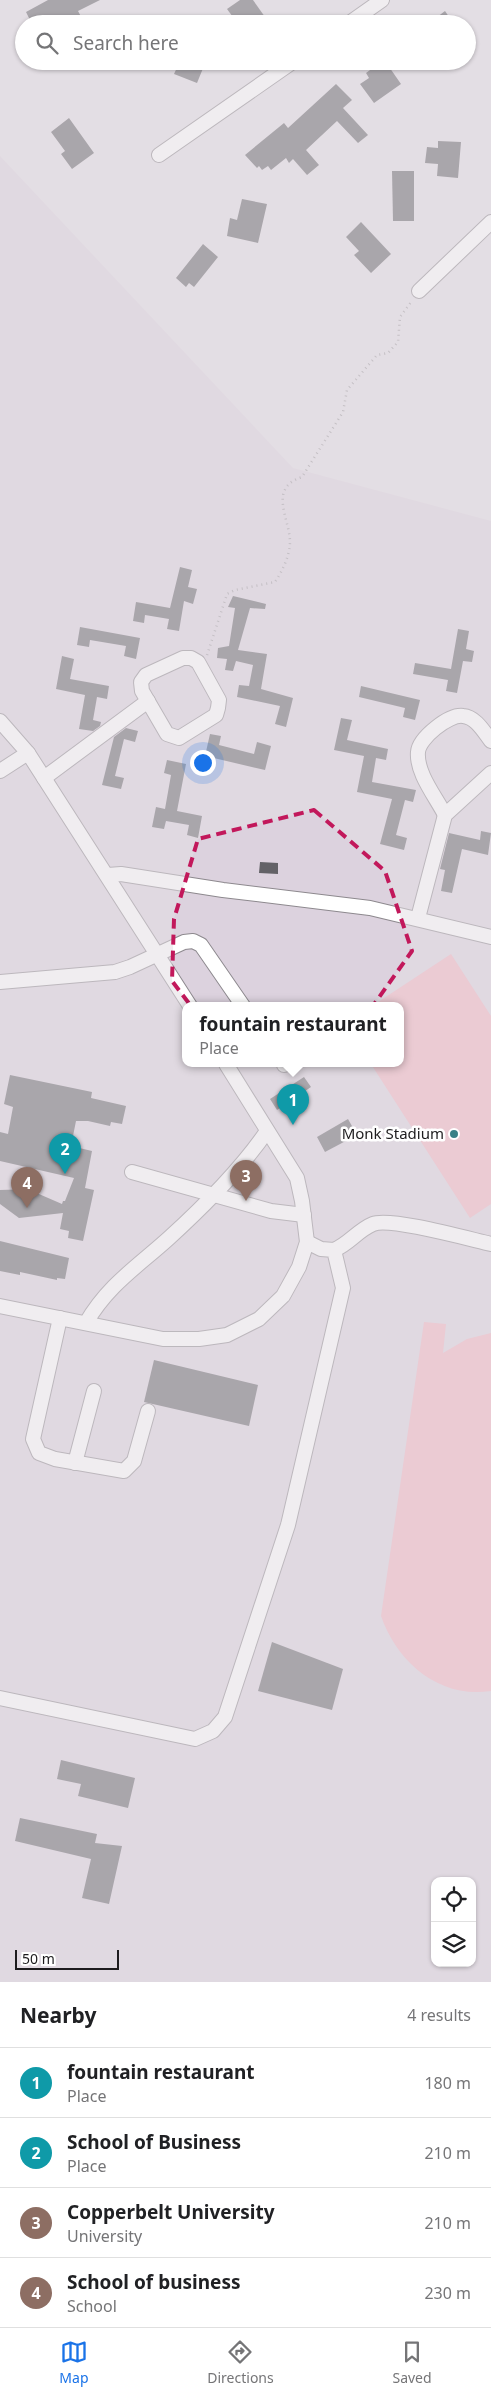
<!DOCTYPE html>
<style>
body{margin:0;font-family:"Noto Sans",sans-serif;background:#f2f2f2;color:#202124}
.controls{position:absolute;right:15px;bottom:15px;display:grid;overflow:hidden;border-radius:10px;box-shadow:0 1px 4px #0004}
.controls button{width:45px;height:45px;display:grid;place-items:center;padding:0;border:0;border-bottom:1px solid #e0e0e0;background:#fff;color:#202124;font:25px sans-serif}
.scale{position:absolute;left:15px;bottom:12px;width:104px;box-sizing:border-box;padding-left:5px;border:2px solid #1d1c1e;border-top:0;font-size:14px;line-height:18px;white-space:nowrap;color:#1d1c1e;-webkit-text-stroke:4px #fff;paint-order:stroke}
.you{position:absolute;left:202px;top:762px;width:18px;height:18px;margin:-12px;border:4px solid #fff;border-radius:50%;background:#1a73e8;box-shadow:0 0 0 8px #1a73e833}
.badge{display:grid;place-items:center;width:32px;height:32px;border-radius:50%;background:#1a73e8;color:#fff;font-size:16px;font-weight:700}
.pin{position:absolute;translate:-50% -41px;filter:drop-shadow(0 1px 2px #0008)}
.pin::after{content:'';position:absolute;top:26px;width:18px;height:15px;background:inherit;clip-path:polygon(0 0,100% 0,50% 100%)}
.popup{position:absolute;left:182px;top:1002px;width:222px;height:65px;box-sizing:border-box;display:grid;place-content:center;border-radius:10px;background:#fff;filter:drop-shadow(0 1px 4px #0005);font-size:16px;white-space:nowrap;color:#757577}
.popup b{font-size:19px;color:#202124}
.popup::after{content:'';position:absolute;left:50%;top:100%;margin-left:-10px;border:10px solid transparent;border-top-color:#fff}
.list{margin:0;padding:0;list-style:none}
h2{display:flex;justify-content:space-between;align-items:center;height:65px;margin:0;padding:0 20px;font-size:21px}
h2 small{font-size:16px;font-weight:400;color:#757577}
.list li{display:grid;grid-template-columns:32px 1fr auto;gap:15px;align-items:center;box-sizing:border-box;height:70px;padding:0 20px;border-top:1px solid #e0e0e0}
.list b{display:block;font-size:19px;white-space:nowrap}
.list p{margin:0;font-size:16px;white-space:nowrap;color:#757577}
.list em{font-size:16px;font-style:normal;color:#757577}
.icon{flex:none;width:28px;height:28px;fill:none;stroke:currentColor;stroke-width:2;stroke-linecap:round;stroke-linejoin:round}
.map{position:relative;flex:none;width:491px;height:1982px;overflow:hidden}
.search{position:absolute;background:#fff;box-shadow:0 1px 4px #0004;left:15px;right:15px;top:15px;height:55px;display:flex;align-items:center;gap:12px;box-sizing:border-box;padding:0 18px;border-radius:28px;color:#757577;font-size:19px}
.sheet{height:345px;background:#fff}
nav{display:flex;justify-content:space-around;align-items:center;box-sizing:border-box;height:70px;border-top:1px solid #e0e0e0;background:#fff;font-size:14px;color:#757577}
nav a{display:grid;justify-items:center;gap:2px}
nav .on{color:#1a73e8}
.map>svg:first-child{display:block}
</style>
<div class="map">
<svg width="491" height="1982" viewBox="0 0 491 1982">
<rect width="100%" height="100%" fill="#e3dee4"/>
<path fill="#dcd2de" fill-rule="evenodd" d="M0,156L293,468L491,521V1982H0ZM186,1006H400V1064H186ZM435,1881H472V1963H435Z"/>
<g fill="#f3b3bf">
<polygon points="451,954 491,1016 491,1204 470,1218 371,1064 400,1064 400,1006 372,1006"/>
<path d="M424,1322L446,1324L443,1353L467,1339L491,1333V1691C439,1699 397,1662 381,1616Z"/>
</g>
<g fill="#636267">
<polygon points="48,0 100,0 78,11 85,24 32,24 26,12"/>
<polygon points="240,0 253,0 270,24 238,24 227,9"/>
<polygon points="445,11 454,24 428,24"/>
<polygon points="180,61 206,61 197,83 174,74"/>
<polygon points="382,61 385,61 401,84 374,103 360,84 369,78 366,73"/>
<polygon points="336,84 352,100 343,108 368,135 358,143 337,121 306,150 319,165 307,175 293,159 289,163 286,158 271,170 268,166 262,170 259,166 257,168 245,155 284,123 288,128"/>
<polygon points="69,118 94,153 72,169 61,154 65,151 51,132"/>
<polygon points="438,141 461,142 458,178 437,176 438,164 425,163 427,147 438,148"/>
<polygon points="392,171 414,171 414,221 393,221"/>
<polygon points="242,199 267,204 258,243 227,236 230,218 237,220"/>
<polygon points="361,222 391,254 371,273 354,255 359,251 346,237"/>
<polygon points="203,244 218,257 194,287 189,283 186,287 176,278"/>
<polygon points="180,567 192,570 188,587 197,589 193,604 184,601 179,631 167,629 169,619 145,615 144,623 133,621 136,602 170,608"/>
<polygon points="233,596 266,604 265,609 250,608 238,650 267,654 261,689 293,698 286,727 275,724 280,706 237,697 239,685 249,686 253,665 236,661 233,671 225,670 227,659 217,658 218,648 229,646 235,608 228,607"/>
<polygon points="80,627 140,638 136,659 124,656 126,646 90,640 89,647 77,645"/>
<polygon points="458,629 469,631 466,649 474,651 472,662 463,661 457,693 446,691 448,680 413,674 415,663 451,669"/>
<polygon points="62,656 74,659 70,679 109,686 107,699 97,697 93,720 101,722 100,726 93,731 79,729 85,695 56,689"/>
<polygon points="361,686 420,700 415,720 403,717 405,708 359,697"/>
<polygon points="341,718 352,720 347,740 388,749 386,760 376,758 372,782 416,790 413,802 405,800 396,835 407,838 404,850 380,844 392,799 357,792 364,756 334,750"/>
<polygon points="126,728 138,731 135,742 124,739 115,776 124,778 121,789 102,785 114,737"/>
<polygon points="210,734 221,736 219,745 254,754 257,742 271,746 265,770 205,756"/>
<polygon points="167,760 186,764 177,811 202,816 198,838 187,835 189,825 166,821 164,829 152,827 156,807 165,809 171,775 164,773"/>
<polygon points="481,831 491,833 488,855 462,849 452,893 441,891 445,870 440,869 449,833 480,840"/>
<polygon points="260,862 278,863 278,874 259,873"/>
<polygon points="10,1075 92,1092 91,1098 126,1106 122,1124 111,1122 110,1126 88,1121 76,1121 71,1146 92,1151 85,1188 94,1190 83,1241 68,1238 69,1231 60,1229 63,1213 19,1218 0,1204 0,1190 33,1189 32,1191 62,1204 63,1201 65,1201 74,1178 0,1161 0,1132 8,1134 13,1107 4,1104"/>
<polygon points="304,1077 311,1087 277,1110 270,1099"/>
<polygon points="348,1119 357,1135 325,1152 317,1137"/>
<polygon points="0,1241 69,1258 65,1279 57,1278 57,1280 20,1272 20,1275 0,1271"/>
<polygon points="154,1360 258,1385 249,1426 144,1402"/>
<polygon points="272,1642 343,1669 332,1710 258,1691"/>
<polygon points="61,1760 135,1778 128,1808 78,1796 81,1784 57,1779"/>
<polygon points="20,1818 97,1834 95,1843 122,1846 109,1904 82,1898 91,1859 15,1841"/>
</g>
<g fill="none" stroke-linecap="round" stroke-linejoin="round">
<g stroke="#8d898e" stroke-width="16">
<g id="minor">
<polyline points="348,24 382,0"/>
<polyline points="159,155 294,61"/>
<polyline points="419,291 491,222"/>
<polygon points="183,658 191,658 198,662 219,700 218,708 216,715 179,738 167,734 142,691 141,682 146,675"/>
<polyline points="0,721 28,753 190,1006"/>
<polyline points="0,771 28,753"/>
<polyline points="44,778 148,701"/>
<path d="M445,815C436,797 416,773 418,752C419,738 449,714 463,716C476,717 484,732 491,741"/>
<polyline points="108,875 121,874 223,890 370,908 491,937"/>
<polyline points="418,918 445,815 491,773"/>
<polyline points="0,982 115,972 130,967 184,942 193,941 201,945 243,1006"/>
<polyline points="284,1064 284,1065"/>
<polyline points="132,1172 271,1211 304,1215"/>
<path d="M334,1250C349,1244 358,1230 373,1224C390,1217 469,1239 491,1244"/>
<polyline points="0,1306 163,1339 199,1339 227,1335 259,1319 283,1296 299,1267 307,1242 302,1201 297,1178 226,1064"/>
<polyline points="60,1318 33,1439 39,1453 55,1459 124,1471 134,1461 148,1411"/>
<path d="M86,1323C108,1285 137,1267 169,1238C203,1207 241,1169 267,1131"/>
<polyline points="75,1463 94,1391"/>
<polyline points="0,1698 195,1739 213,1731 225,1717 288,1525 343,1288 334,1250 321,1249 307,1242"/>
</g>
</g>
<path stroke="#9e9b9f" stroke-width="2.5" stroke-dasharray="1 4" stroke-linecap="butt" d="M207,655L227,594L235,590L275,582C283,570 290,555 290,541C289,517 268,488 302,477L343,412L347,390L377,355L388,353L398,342L400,317L411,302"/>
<use href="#minor" stroke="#fff" stroke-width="14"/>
</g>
<path d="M0 0H491V1982H0ZM314,810L385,871L412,951L365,1017L226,1052L172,981L174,919L198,839Z" fill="#e3dee4" fill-opacity=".55" fill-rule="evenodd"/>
<path fill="none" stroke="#c2185b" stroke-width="4" stroke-dasharray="10 6" stroke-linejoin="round" d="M314,810L385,871L412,951L365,1017L226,1052L172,981L174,919L198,839Z"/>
<circle fill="#388086" stroke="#fff" stroke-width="2" cx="454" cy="1134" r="5"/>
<g text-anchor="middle" stroke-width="5" stroke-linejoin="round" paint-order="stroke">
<g font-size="15" fill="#1d1c1e" stroke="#fff" text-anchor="end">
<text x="444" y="1139">Monk Stadium</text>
</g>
</g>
</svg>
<div class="controls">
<button><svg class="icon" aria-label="locate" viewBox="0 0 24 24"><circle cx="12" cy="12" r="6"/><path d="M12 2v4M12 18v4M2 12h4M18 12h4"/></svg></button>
<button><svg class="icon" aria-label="layers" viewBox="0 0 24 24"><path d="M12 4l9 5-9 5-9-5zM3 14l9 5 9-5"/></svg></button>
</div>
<div class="scale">50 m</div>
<div class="you"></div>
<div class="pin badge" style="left:293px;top:1125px;background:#0f9aa8">1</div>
<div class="popup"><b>fountain restaurant</b>Place</div>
<div class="pin badge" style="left:65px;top:1174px;background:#0f9aa8">2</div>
<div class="pin badge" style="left:246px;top:1201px;background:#8d6e63">3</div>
<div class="pin badge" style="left:27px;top:1208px;background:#8d6e63">4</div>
<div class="search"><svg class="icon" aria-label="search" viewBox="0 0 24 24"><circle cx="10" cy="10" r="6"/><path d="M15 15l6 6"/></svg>Search here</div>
</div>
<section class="sheet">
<h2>Nearby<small>4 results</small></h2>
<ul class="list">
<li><span class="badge" style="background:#0f9aa8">1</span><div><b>fountain restaurant</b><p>Place</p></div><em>180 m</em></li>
<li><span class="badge" style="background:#0f9aa8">2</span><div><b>School of Business</b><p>Place</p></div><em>210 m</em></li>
<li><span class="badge" style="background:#8d6e63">3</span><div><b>Copperbelt University</b><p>University</p></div><em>210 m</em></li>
<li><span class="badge" style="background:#8d6e63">4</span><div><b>School of business</b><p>School</p></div><em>230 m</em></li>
</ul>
</section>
<nav>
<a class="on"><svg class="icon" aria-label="map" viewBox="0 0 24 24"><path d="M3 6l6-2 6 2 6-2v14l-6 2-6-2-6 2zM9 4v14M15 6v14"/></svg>Map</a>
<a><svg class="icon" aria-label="directions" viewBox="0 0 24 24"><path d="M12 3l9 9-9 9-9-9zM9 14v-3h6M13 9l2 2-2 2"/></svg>Directions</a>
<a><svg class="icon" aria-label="saved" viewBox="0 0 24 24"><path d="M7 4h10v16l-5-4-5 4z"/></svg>Saved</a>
</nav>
